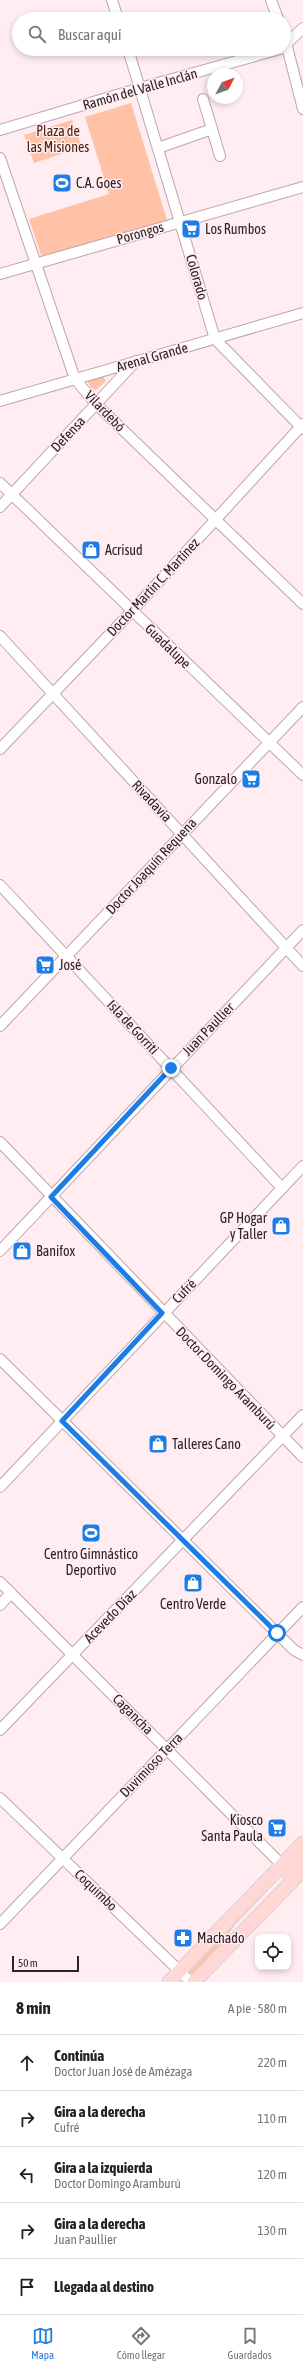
<!DOCTYPE html>
<html lang="es">
<meta charset="utf-8">
<style>
body{margin:0;font-family:"Asap Condensed",sans-serif;background:#f2f2f2;color:#202124}
.controls{position:absolute;right:12px;bottom:12px;display:grid;overflow:hidden;border-radius:8px;box-shadow:0 2px 6px #0003}
.controls button{width:36px;height:36px;display:grid;place-items:center;padding:0;border:0;border-bottom:1px solid #e0e0e0;background:#fff;color:#202124;font:20px sans-serif}
.compass{position:absolute;left:207px;top:68px;width:36px;height:36px;border-radius:50%;background:#fff;box-shadow:0 2px 6px #0003;rotate:49deg}
.scale{position:absolute;left:12px;bottom:10px;width:67px;box-sizing:border-box;padding-left:4px;border:2px solid #2d2225;border-top:0;font-size:11px;line-height:14px;white-space:nowrap;color:#2d2225;-webkit-text-stroke:3px #ffedf1;paint-order:stroke}
.stop{position:absolute;width:12px;height:12px;margin:-9px;border:3px solid #1d7de6;border-radius:50%;background:#fff}
.stop.end{background:#1d7de6;border-color:#fff;box-shadow:0 1px 4px #0008}
.list{margin:0;padding:0;list-style:none}
h2{display:flex;justify-content:space-between;align-items:center;height:52px;margin:0;padding:0 16px;font-size:17px}
h2 small{font-size:13px;font-weight:400;color:#757577}
.list li{display:grid;grid-template-columns:26px 1fr auto;gap:12px;align-items:center;box-sizing:border-box;height:56px;padding:0 16px;border-top:1px solid #e0e0e0}
.list b{display:block;font-size:15px;white-space:nowrap}
.list p{margin:0;font-size:13px;white-space:nowrap;color:#757577}
.list em{font-size:13px;font-style:normal;color:#757577}
.icon{flex:none;width:22px;height:22px;fill:none;stroke:currentColor;stroke-width:2;stroke-linecap:round;stroke-linejoin:round}
.map{position:relative;flex:none;width:303px;height:1982px;overflow:hidden}
.search{position:absolute;background:#fff;box-shadow:0 2px 6px #0003;left:12px;right:12px;top:12px;height:44px;display:flex;align-items:center;gap:10px;box-sizing:border-box;padding:0 14px;border-radius:22px;color:#757577;font-size:15px}
.sheet{height:332px;background:#fff}
nav{display:flex;justify-content:space-around;align-items:center;box-sizing:border-box;height:56px;border-top:1px solid #e0e0e0;background:#fff;font-size:11px;color:#757577}
nav a{display:grid;justify-items:center;gap:2px}
nav .on{color:#1d7de6}
.map>svg:first-child{display:block}
</style>
<div class="map">
<svg width="303" height="1982" viewBox="0 0 303 1982">
<rect width="100%" height="100%" fill="#ffedf1"/>
<g fill="#ffc2a6">
<polygon points="131,103 167,220 42,258 29,219 109,194 85,117"/>
<polygon points="72,120 82,147 34,163 24,135"/>
<polygon points="103,376 106,381 96,390 91,388 87,380"/>
<polygon points="303,1850 303,1853 234,1926 217,1951 193,1974 191,1973 189,1971"/>
</g>
<g fill="none" stroke-linecap="round" stroke-linejoin="round">
<g stroke="#c0a4aa" stroke-width="12">
<g id="minor">
<polyline points="112,0 118,19"/>
<polyline points="271,0 278,19"/>
<polyline points="284,35 303,109"/>
<polyline points="284,46 303,28"/>
<polyline points="128,49 215,339 303,429"/>
<polyline points="212,129 220,156"/>
<polyline points="0,130 140,88 280,49"/>
<polyline points="158,148 212,129 203,99"/>
<polyline points="0,158 75,379 96,404 303,604"/>
<polyline points="0,274 303,187"/>
<polyline points="0,401 303,313"/>
<polyline points="0,483 303,775"/>
<polyline points="0,507 136,361"/>
<polyline points="0,636 303,966"/>
<polyline points="0,749 132,611 303,424"/>
<polyline points="0,885 282,1188"/>
<polyline points="0,1026 303,707"/>
<polyline points="0,1142 303,1457"/>
<polyline points="0,1251 303,930"/>
<polyline points="0,1359 294,1650 303,1655"/>
<polyline points="0,1487 303,1166"/>
<polyline points="0,1582 282,1865"/>
<polyline points="0,1605 11,1593"/>
<polyline points="0,1730 303,1415"/>
<polyline points="0,1798 191,1982"/>
<polyline points="0,1924 303,1607"/>
</g>
</g>
<g stroke="#d5d3d3" stroke-width="15">
<g id="major">
<polyline points="288,1873 303,1858"/>
<polyline points="169,1982 303,1843"/>
<polyline points="194,1982 303,1870"/>
</g>
</g>
<use href="#minor" stroke="#fff" stroke-width="10"/>
<use href="#major" stroke="#ffd7d4" stroke-width="13"/>
</g>
<g fill="none" stroke-linecap="round" stroke-linejoin="round">
<polyline stroke="#1d7de6" stroke-width="5" points="171,1068 51,1197 162,1313 62,1421 277,1633"/>
</g>
<defs>
<g id="stadium-square" transform="scale(1)"><rect x="-9" y="-9" width="18" height="18" rx="4" fill="#1d7de6" stroke="#ffedf1"/><path d="M0-5a6.5 5 0 1 0 0 10a6.5 5 0 1 0 0-10ZM-3.5-1.8h7v3.6h-7Z" fill="#fff"/></g>
<g id="supermarket-square" transform="scale(1)"><rect x="-9" y="-9" width="18" height="18" rx="4" fill="#1d7de6" stroke="#ffedf1"/><path d="M-6-5.5h2.5l.6 2H6L4.5 2H-2.5L-4.4-4H-6ZM-1.5 3.2a1.3 1.3 0 1 0 .1 0ZM3 3.2a1.3 1.3 0 1 0 .1 0Z" fill="#fff"/></g>
<g id="shop-square" transform="scale(1)"><rect x="-9" y="-9" width="18" height="18" rx="4" fill="#1d7de6" stroke="#ffedf1"/><path d="M-5-2.5h2.3a2.7 3.5 0 0 1 5.4 0H5L5.5 6h-11ZM-1.5-2.5h3a1.5 2.3 0 0 0-3 0Z" fill="#fff"/></g>
<g id="pharmacy-square" transform="scale(1)"><rect x="-9" y="-9" width="18" height="18" rx="4" fill="#1d7de6" stroke="#ffedf1"/><path d="M-2-6h4v4h4v4h-4v4h-4v-4h-4v-4h4Z" fill="#fff"/></g>
</defs>
<g fill-rule="evenodd">
<use href="#stadium-square" x="62" y="183"/>
<use href="#supermarket-square" x="191" y="229"/>
<use href="#shop-square" x="91" y="550"/>
<use href="#supermarket-square" x="251" y="779"/>
<use href="#supermarket-square" x="45" y="965"/>
<use href="#shop-square" x="281" y="1226"/>
<use href="#shop-square" x="22" y="1251"/>
<use href="#shop-square" x="158" y="1444"/>
<use href="#stadium-square" x="91" y="1533"/>
<use href="#shop-square" x="193" y="1583"/>
<use href="#supermarket-square" x="277" y="1828"/>
<use href="#pharmacy-square" x="183" y="1938"/>
</g>
<g text-anchor="middle" stroke-width="3" stroke-linejoin="round" paint-order="stroke">
<g font-size="14" fill="#2d2225" stroke="#ffedf1">
<text transform="translate(140 89) rotate(-16)" y="5">Ramón del Valle Inclán</text>
<text transform="translate(140 233) rotate(-16)" y="5">Porongos</text>
<text transform="translate(197 277) rotate(74)" y="5">Colorado</text>
<text transform="translate(152 357) rotate(-16)" y="5">Arenal Grande</text>
<text transform="translate(105 411) rotate(46)" y="5">Vilardebó</text>
<text transform="translate(68 434) rotate(-47)" y="5">Defensa</text>
<text transform="translate(153 587) rotate(-47)" y="5">Doctor Martín C. Martínez</text>
<text transform="translate(168 646) rotate(44)" y="5">Guadalupe</text>
<text transform="translate(152 801) rotate(47)" y="5">Rivadavia</text>
<text transform="translate(151 866) rotate(-47)" y="5">Doctor Joaquín Requena</text>
<text transform="translate(133 1027) rotate(47)" y="5">Isla de Gorriti</text>
<text transform="translate(208 1029) rotate(-46)" y="5">Juan Paullier</text>
<text transform="translate(184 1291) rotate(-46)" y="5">Cufré</text>
<text transform="translate(226 1378) rotate(46)" y="5">Doctor Domingo Aramburú</text>
<text transform="translate(110 1616) rotate(-46)" y="5">Acevedo Díaz</text>
<text transform="translate(133 1714) rotate(45)" y="5">Cagancha</text>
<text transform="translate(151 1765) rotate(-46)" y="5">Duvimioso Terra</text>
<text transform="translate(96 1890) rotate(44)" y="5">Coquimbo</text>
</g>
<g font-size="14" fill="#4b230e" stroke="#ffedf1">
<text x="58" y="136">Plaza de<tspan x="58" dy="16">las Misiones</tspan></text>
</g>
<g font-size="14" fill="#2d2225" stroke="#ffedf1" text-anchor="start">
<text x="76" y="188">C.A. Goes</text>
<text x="205" y="234">Los Rumbos</text>
<text x="105" y="555">Acrisud</text>
<text x="237" y="784" text-anchor="end">Gonzalo</text>
<text x="59" y="970">José</text>
<text x="267" y="1223" text-anchor="end">GP Hogar<tspan x="267" dy="16">y Taller</tspan></text>
<text x="36" y="1256">Banifox</text>
<text x="172" y="1449">Talleres Cano</text>
<text x="91" y="1559" text-anchor="middle">Centro Gimnástico<tspan x="91" dy="16">Deportivo</tspan></text>
<text x="193" y="1609" text-anchor="middle">Centro Verde</text>
<text x="263" y="1825" text-anchor="end">Kiosco<tspan x="263" dy="16">Santa Paula</tspan></text>
<text x="197" y="1943">Machado</text>
</g>
</g>
</svg>
<div class="controls">
<button><svg class="icon" aria-label="locate" viewBox="0 0 24 24"><circle cx="12" cy="12" r="6"/><path d="M12 2v4M12 18v4M2 12h4M18 12h4"/></svg></button>
</div>
<svg class="compass" viewBox="-18 -18 36 36"><path d="M0-13l5 13h-10z" fill="#e53935"/><path d="M0 13l5-13h-10z" fill="#757577"/></svg>
<div class="scale">50 m</div>
<div class="stop" style="left:277px;top:1633px"></div>
<div class="stop end" style="left:171px;top:1068px"></div>
<div class="search"><svg class="icon" aria-label="search" viewBox="0 0 24 24"><circle cx="10" cy="10" r="6"/><path d="M15 15l6 6"/></svg>Buscar aquí</div>
</div>
<section class="sheet">
<h2>8 min<small>A pie · 580 m</small></h2>
<ul class="list">
<li><svg class="icon" aria-label="ahead" viewBox="0 0 24 24"><path d="M12 20V5M6 11l6-6 6 6"/></svg><div><b>Continúa</b><p>Doctor Juan José de Amézaga</p></div><em>220 m</em></li>
<li><svg class="icon" aria-label="right" viewBox="0 0 24 24"><path d="M7 20v-9h11M14 6l5 5-5 5"/></svg><div><b>Gira a la derecha</b><p>Cufré</p></div><em>110 m</em></li>
<li><svg class="icon" aria-label="left" viewBox="0 0 24 24"><path d="M17 20v-9H6M10 6l-5 5 5 5"/></svg><div><b>Gira a la izquierda</b><p>Doctor Domingo Aramburú</p></div><em>120 m</em></li>
<li><svg class="icon" aria-label="right" viewBox="0 0 24 24"><path d="M7 20v-9h11M14 6l5 5-5 5"/></svg><div><b>Gira a la derecha</b><p>Juan Paullier</p></div><em>130 m</em></li>
<li><svg class="icon" aria-label="arrive" viewBox="0 0 24 24"><path d="M6 21V4h12l-3 4 3 4H6"/></svg><div><b>Llegada al destino</b></div></li>
</ul>
</section>
<nav>
<a class="on"><svg class="icon" aria-label="map" viewBox="0 0 24 24"><path d="M3 6l6-2 6 2 6-2v14l-6 2-6-2-6 2zM9 4v14M15 6v14"/></svg>Mapa</a>
<a><svg class="icon" aria-label="directions" viewBox="0 0 24 24"><path d="M12 3l9 9-9 9-9-9zM9 14v-3h6M13 9l2 2-2 2"/></svg>Cómo llegar</a>
<a><svg class="icon" aria-label="saved" viewBox="0 0 24 24"><path d="M7 4h10v16l-5-4-5 4z"/></svg>Guardados</a>
</nav>
